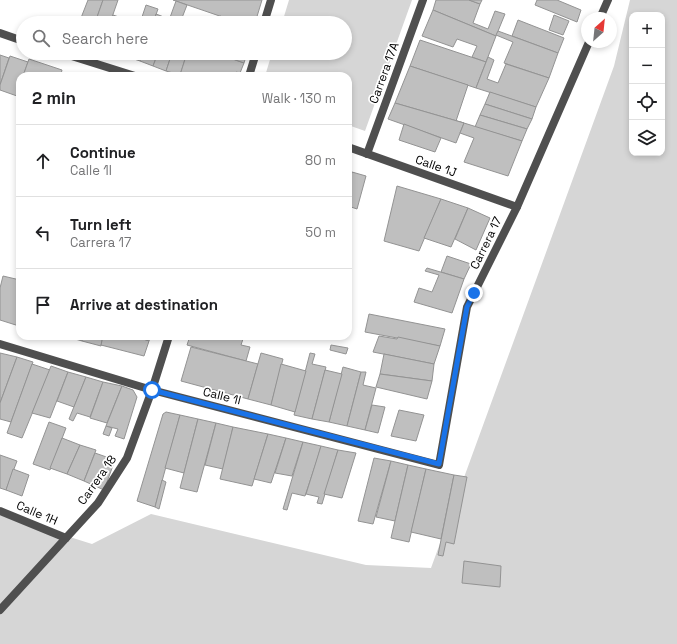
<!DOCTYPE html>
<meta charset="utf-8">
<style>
body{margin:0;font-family:"Space Grotesk",sans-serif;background:#f6f6f6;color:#202124}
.controls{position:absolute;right:12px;top:12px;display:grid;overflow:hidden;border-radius:8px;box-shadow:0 2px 6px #0003}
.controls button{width:36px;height:36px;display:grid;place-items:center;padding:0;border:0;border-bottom:1px solid #e0e0e0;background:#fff;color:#202124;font:20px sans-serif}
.compass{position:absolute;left:581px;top:12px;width:36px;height:36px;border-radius:50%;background:#fff;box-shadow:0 2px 6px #0003;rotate:27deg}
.stop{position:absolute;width:12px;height:12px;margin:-9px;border:3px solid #1a73e8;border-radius:50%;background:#fff}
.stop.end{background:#1a73e8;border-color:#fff;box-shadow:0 1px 4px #0008}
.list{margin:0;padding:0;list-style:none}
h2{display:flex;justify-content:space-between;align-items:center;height:52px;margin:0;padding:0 16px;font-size:17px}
h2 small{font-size:13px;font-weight:400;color:#757577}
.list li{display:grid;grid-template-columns:26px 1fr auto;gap:12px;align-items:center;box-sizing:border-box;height:72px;padding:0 16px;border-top:1px solid #e0e0e0}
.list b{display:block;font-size:15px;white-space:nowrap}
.list p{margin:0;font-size:13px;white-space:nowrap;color:#757577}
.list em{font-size:13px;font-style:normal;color:#757577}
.icon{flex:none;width:22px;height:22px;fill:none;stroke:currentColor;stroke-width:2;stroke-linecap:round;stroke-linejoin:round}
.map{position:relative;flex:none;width:677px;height:644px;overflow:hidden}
.search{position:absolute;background:#fff;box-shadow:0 2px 6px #0003;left:16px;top:16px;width:336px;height:44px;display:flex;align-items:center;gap:10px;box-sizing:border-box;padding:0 14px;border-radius:22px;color:#757577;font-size:15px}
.panel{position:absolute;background:#fff;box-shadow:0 2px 6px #0003;left:16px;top:72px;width:336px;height:268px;border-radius:12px}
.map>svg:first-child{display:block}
</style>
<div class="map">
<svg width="677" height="644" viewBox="0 0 677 644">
<rect width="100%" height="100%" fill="#fff"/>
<g fill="#d6d6d6" fill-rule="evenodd">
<polygon points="289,0 412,0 365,131 348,125 348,76 265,76 272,53 345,53 345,23 282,23"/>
<path d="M630,0H677V644H0V515L92,544L151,514L366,565L431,568L614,66ZM632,15H662V153H632Z"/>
</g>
<g fill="#bfbfbf" stroke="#939393">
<polygon points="88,0 103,0 95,23 79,23"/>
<polygon points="103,0 118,0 110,23 95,23"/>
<polygon points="173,0 262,0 255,23 240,23"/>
<polygon points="436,0 469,0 480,4 473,23 488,29 495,11 505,14 496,36 433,10"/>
<polygon points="469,0 482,0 480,4"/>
<polygon points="537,0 557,0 581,10 577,22 535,5"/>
<polygon points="176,1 187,5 180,23 168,23"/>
<polygon points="146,5 158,9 153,23 140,23"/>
<polygon points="433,10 496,36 486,62 472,57 477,46 457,39 453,47 422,36"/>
<polygon points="156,14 169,19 168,23 153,23"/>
<polygon points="113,15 136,23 110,23"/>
<polygon points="554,15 569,21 563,35 549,30"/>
<polygon points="220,16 237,22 240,23 218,23"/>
<polygon points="518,20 564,38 558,53 512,36"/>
<polygon points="498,31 558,53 549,78 504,63 513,42 496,35"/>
<polygon points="420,40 486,62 476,88 410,66"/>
<polygon points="116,53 130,53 128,57"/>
<polygon points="130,53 143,53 140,61 128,57"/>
<polygon points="143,53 158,53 153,66 140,61"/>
<polygon points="158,53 172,53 166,71 153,66"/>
<polygon points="172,53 187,53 180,75 166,71"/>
<polygon points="187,53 216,53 244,63 240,73 236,72 235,76 182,76 180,75"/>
<polygon points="216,53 247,53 244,63"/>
<polygon points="0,55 9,58 0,85"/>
<polygon points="10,56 28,62 23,76 20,76 20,86 17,96 0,90 0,85"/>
<polygon points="488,57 494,60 487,79 498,83 506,64 549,78 536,107 476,88"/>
<polygon points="29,59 62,70 61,74 68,76 23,76"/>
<polygon points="410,66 468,85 456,121 464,123 395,103"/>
<polygon points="490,92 536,107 532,119 485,104"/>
<polygon points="395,103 464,123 456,143 388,119"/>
<polygon points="485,104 532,119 527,129 480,115"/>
<polygon points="480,115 527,129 522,141 475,127"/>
<polygon points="464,123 522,141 508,176 464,162 474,138 460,133"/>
<polygon points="404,124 441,138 435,152 399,140"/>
<polygon points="348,170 352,172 348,187"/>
<polygon points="352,172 366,176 357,209 348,206 348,187"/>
<polygon points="397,186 441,199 419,251 384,241"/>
<polygon points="441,199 468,208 451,247 424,238"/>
<polygon points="468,208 490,218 476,250 455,239"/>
<polygon points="447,256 471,264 464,279 441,272"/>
<polygon points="427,268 464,279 452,313 414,302 419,288 432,292 439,275 425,271"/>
<polygon points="3,276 20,280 19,326 0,320 0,288"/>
<polygon points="369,314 445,329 440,346 365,332"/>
<polygon points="65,336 83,336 82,341"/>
<polygon points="83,336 103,336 101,346 82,341"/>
<polygon points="103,336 135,336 149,341 144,356 101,345"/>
<polygon points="135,336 151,336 149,341"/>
<polygon points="190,336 230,336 243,339 241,345 250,347 246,361 187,345"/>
<polygon points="379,336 397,339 398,337 440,346 434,364 373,352"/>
<polygon points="331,345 348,348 346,354 330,350"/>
<polygon points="191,347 258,364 248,399 181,381"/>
<polygon points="0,353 17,357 0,403"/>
<polygon points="261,353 283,359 271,405 248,399"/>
<polygon points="310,353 315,354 312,364 326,367 312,419 294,415"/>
<polygon points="384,354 434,364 432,381 380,374"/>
<polygon points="17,357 33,362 11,422 0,419 0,403"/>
<polygon points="32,364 50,370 22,438 7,433"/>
<polygon points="281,364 306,371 295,412 271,405"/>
<polygon points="51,366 68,372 50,418 32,413"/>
<polygon points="343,367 361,372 347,426 329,422"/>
<polygon points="325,370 342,374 329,422 312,419"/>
<polygon points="68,372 86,377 74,407 57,401"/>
<polygon points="361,372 366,372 363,385 376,388 365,430 347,426"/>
<polygon points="380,374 432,381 427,399 376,387"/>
<polygon points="86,377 103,382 90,417 77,413 73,421 69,419"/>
<polygon points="103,382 122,386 107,423 90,418"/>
<polygon points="122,386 133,390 137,397 124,439 115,436 118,429 106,426"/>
<polygon points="372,405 385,407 378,433 365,430"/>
<polygon points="399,410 424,415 416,441 391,436"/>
<polygon points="166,412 180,415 155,507 137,501 163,414"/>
<polygon points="180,415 198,419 184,473 165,468"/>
<polygon points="198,419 216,423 197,492 180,488"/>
<polygon points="49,422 66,428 50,470 33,464"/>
<polygon points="216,423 233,427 223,469 205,465"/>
<polygon points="106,426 112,428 109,436 103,434"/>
<polygon points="233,427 268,434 252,486 220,479"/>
<polygon points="268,434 286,438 271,483 254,479"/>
<polygon points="62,438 80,445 67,474 50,468"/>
<polygon points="286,438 303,442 292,476 275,473"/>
<polygon points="303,442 321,446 317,460 305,496 292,493 287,510 283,509"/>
<polygon points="80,445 96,450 84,481 67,474"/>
<polygon points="321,446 338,450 322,504 317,503 319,497 306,494"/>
<polygon points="338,450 356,453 342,498 324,494"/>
<polygon points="95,453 115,460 104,490 84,481"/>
<polygon points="0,455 17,461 6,490 0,488"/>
<polygon points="374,458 391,461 373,524 358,521"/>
<polygon points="391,461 408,465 395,521 376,517"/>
<polygon points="408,465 426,469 409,542 391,538"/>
<polygon points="13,469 29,475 22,496 6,490"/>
<polygon points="426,469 454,475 441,539 411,532"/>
<polygon points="454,475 467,477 454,544 446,542 443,556 438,555"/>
<polygon points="162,480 166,482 159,509 155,507"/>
<polygon points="464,561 501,566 500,587 462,583"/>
</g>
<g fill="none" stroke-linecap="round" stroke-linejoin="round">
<polyline stroke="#4f4f4f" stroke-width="8" points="367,154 423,0"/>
<g stroke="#4f4f4f" stroke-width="8">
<polyline points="600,18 608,0"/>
<polyline points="264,23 271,0"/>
<polyline points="0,33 23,41"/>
<polyline points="62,53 135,76"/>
<polyline points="249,76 256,53"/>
<polyline points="348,147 517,207"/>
<polyline points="0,344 152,390 439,465 467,307 517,207 589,42"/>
<polyline points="0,511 66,538"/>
<polyline points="0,610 98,503 127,458 152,390 169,336"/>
</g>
</g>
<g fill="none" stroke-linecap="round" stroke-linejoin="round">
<polyline stroke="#1a73e8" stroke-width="5" points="152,390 439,464 467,307 474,293"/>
</g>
<g text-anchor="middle" stroke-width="3.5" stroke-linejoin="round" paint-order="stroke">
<g font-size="12" fill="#000" stroke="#fff">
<text transform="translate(384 73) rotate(-70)" y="4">Carrera 17A</text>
<text transform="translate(436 166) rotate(19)" y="4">Calle 1J</text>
<text transform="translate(486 243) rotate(-64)" y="4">Carrera 17</text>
<text transform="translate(222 396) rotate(14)" y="4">Calle 1I</text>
<text transform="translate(97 480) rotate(-55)" y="4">Carrera 18</text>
<text transform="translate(37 513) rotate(23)" y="4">Calle 1H</text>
</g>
</g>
</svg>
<div class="controls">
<button>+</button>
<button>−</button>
<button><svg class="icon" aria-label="locate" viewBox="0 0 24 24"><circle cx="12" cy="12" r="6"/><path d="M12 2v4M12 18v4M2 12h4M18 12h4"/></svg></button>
<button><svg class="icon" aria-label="layers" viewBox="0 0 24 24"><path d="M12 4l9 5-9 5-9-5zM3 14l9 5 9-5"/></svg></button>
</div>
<svg class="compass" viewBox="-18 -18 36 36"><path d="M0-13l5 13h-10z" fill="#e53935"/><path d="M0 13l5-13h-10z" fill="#757577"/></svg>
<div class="stop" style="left:152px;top:390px"></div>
<div class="stop end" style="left:474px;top:293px"></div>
<div class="search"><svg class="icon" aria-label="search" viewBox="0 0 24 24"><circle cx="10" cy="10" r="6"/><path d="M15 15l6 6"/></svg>Search here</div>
<section class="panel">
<h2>2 min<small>Walk · 130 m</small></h2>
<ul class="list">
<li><svg class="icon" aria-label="ahead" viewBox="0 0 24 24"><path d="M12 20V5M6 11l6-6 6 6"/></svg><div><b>Continue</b><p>Calle 1I</p></div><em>80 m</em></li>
<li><svg class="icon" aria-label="left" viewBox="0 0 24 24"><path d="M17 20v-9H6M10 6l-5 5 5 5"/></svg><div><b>Turn left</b><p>Carrera 17</p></div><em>50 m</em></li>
<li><svg class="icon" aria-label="arrive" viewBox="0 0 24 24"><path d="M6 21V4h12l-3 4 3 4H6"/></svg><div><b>Arrive at destination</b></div></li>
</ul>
</section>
</div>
